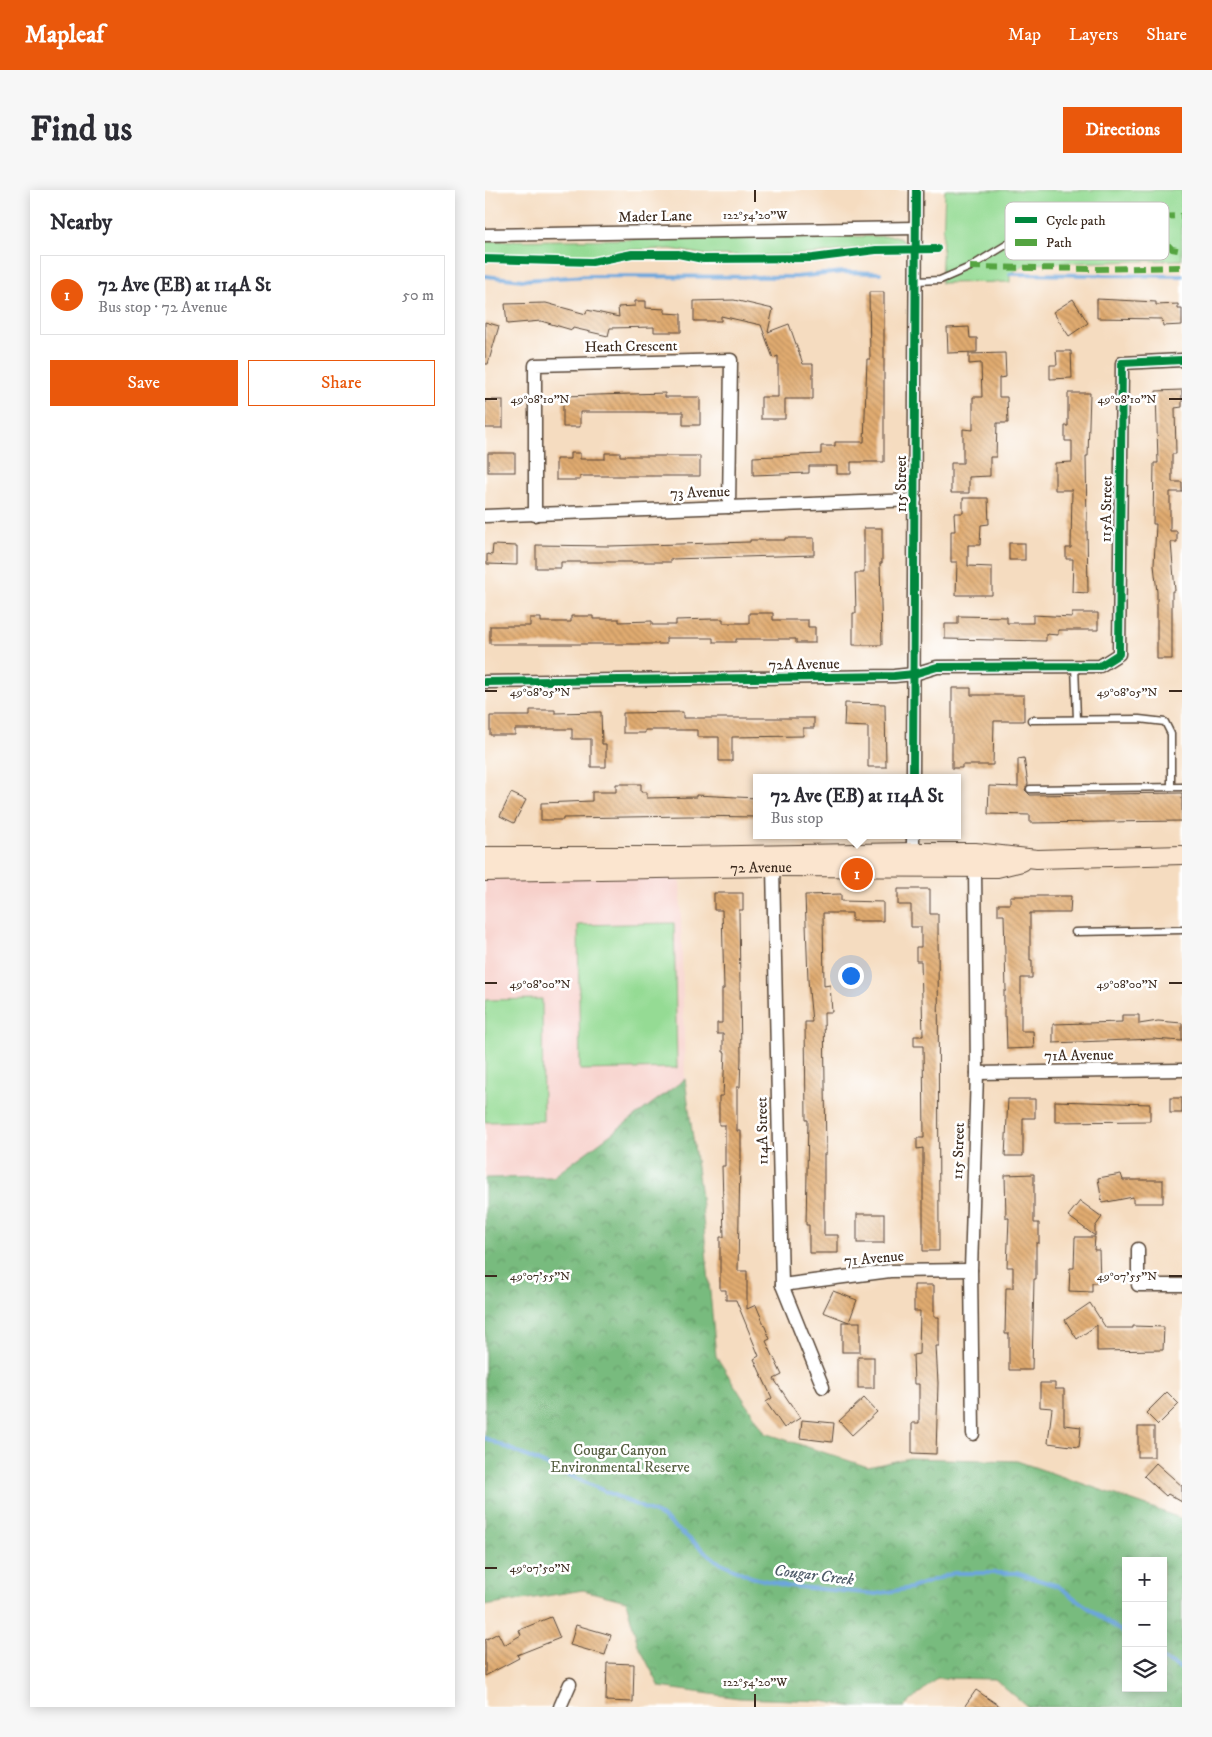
<!DOCTYPE html>
<meta charset="utf-8">
<style>
body{margin:0;font-family:"IM FELL DW Pica",serif;background:#f7f7f7;color:#2b2b33}
.controls{position:absolute;right:15px;bottom:15px;display:grid;overflow:hidden;border-radius:0px;box-shadow:0 2px 12px #0003}
.controls button{width:45px;height:45px;display:grid;place-items:center;padding:0;border:0;border-bottom:1px solid #e1e1e2;background:#fff;color:#2b2b33;font:25px sans-serif}
.you{position:absolute;left:365px;top:785px;width:18px;height:18px;margin:-12px;border:4px solid #fff;border-radius:50%;background:#1a73e8;box-shadow:0 0 0 8px #1a73e833}
.badge{display:grid;place-items:center;width:32px;height:32px;border-radius:50%;background:#ea580c;color:#fff;font-size:16px;font-weight:700}
.pin{position:absolute;translate:-50% -50%;border:2px solid #fff;box-shadow:0 1px 5px #0006}
.popup{position:absolute;left:268px;top:584px;width:208px;height:65px;box-sizing:border-box;display:grid;place-content:center;border-radius:0px;background:#fff;filter:drop-shadow(0 1px 4px #0005);font-size:16px;white-space:nowrap;color:#7c7c81}
.popup b{font-size:19px;color:#2b2b33}
.popup::after{content:'';position:absolute;left:50%;top:100%;margin-left:-10px;border:10px solid transparent;border-top-color:#fff}
.list{margin:0;padding:0;list-style:none}
h2{display:flex;justify-content:space-between;align-items:center;height:65px;margin:0;padding:0 20px;font-size:21px}
h2 small{font-size:16px;font-weight:400;color:#7c7c81}
.list li{display:grid;grid-template-columns:32px 1fr auto;gap:15px;align-items:center;box-sizing:border-box;height:80px;margin:0 10px 10px;padding:0 10px;border:1px solid #e1e1e2;border-radius:0px}
.list b{display:block;font-size:19px;white-space:nowrap}
.list p{margin:0;font-size:16px;white-space:nowrap;color:#7c7c81}
.list em{font-size:16px;font-style:normal;color:#7c7c81}
.actions{display:flex;gap:10px;padding:15px 20px}
.actions a{flex:1;padding:11px 0;border:1px solid #ea580c;border-radius:0px;text-align:center;font-size:18px;color:#ea580c}
.actions .main{background:#ea580c;color:#fff}
.icon{flex:none;width:28px;height:28px;fill:none;stroke:currentColor;stroke-width:2;stroke-linecap:round;stroke-linejoin:round}
.map{position:relative;flex:none;width:697px;height:1517px;overflow:hidden;border-radius:0px}
header{display:flex;align-items:center;gap:30px;box-sizing:border-box;height:70px;padding:0 25px;background:#ea580c;color:#fff}
header strong{font-size:24px}
nav{display:flex;gap:28px;margin-inline-start:auto;font-size:18px}
.intro{display:flex;align-items:center;justify-content:space-between;box-sizing:border-box;height:120px;padding:0 30px}
h1{margin:0;font-size:35px}
.button{padding:12px 22px;border-radius:0px;background:#ea580c;color:#fff;font-size:18px;font-weight:700}
main{display:flex;gap:30px;padding:0 30px}
aside{flex:1;background:#fff;border-radius:0px;box-shadow:0 2px 12px #0003}
.map>svg:first-child{display:block}
</style>
<header>
<strong>Mapleaf</strong>
<nav><a>Map</a><a>Layers</a><a>Share</a></nav>
</header>
<div class="intro"><h1>Find us</h1><a class="button">Directions</a></div>
<main>
<aside>
<h2>Nearby<small></small></h2>
<ul class="list">
<li><span class="badge">1</span><div><b>72 Ave (EB) at 114A St</b><p>Bus stop · 72 Avenue</p></div><em>50 m</em></li>
</ul>
<div class="actions"><a class="main">Save</a><a>Share</a></div>
</aside>
<div class="map">
<svg width="697" height="1517" viewBox="0 0 697 1517">
<defs>
<pattern id="forest-crowns" width="20" height="18" patternUnits="userSpaceOnUse" patternTransform="scale(1.25)"><rect width="20" height="18" fill="#78bb7e"/><path d="M2 6a3 3 0 1 1 6 0M12 15a3 3 0 1 1 6 0" fill="none" stroke="#649867"/></pattern>
<pattern id="building-back-hatch" width="6" height="6" patternUnits="userSpaceOnUse" patternTransform="scale(1.25)"><rect width="6" height="6" fill="#e1ac71"/><path d="M-1 5l2 2M0 0l6 6M5-1l2 2" fill="none" stroke="#b88c5c"/></pattern>
</defs>
<rect width="100%" height="100%" fill="#fff"/>
<filter id="ink" filterUnits="userSpaceOnUse"><feTurbulence type="fractalNoise" baseFrequency=".02" numOctaves="2"/><feDisplacementMap in="SourceGraphic" scale="10" xChannelSelector="R" yChannelSelector="G"/><feConvolveMatrix kernelMatrix="1 2 1 2 8 2 1 2 1" color-interpolation-filters="sRGB"/></filter>
<filter id="wash" filterUnits="userSpaceOnUse"><feTurbulence type="fractalNoise" baseFrequency=".0096" numOctaves="4" result="noise"/><feDisplacementMap in="SourceGraphic" scale="20" xChannelSelector="R" yChannelSelector="G"/><feGaussianBlur stdDeviation="1.12" result="paint"/><feColorMatrix in="noise" values="0 0 0 0 0 0 0 0 0 0 0 0 0 0 0 0 0 1.4 0 .05"/><feComposite in="paint" operator="in"/></filter>
<g filter="url(#wash)">
<rect width="100%" height="100%" fill="#f5dcc0"/>
<polygon fill="#f7d0ca" points="195,685 200,889 68,987 0,988 0,689"/>
<g fill="#95db94" stroke="#688259">
<polygon points="460,0 697,0 697,70 541,74 525,84 525,92 456,93"/>
<polygon points="411,46 421,53 330,64 277,66 221,65 186,59 143,60 106,68 27,68 0,64 0,51"/>
<polygon points="189,733 192,878 95,880 93,735"/>
<polygon points="57,809 58,931 0,932 0,810"/>
</g>
<path fill="url(#forest-crowns)" stroke="#5a724e" fill-rule="evenodd" d="M200,889L216,1007L231,1166L280,1243L383,1277L424,1268L532,1271L668,1318L697,1329V1517H543L510,1489L452,1488L419,1517H369L337,1511L254,1508L175,1497L153,1455L141,1411L98,1400L0,1416V988L68,987ZM641,1371H678V1498H641Z"/>
<g fill="none" stroke-linecap="round" stroke-linejoin="round">
<g stroke="#6ca6dc" stroke-width="4">
<polyline points="525,84 697,86"/>
<polyline points="0,86 38,90 103,86 311,87 358,82 395,83"/>
<polyline points="0,1248 176,1326 232,1371 266,1387 302,1396 391,1404 426,1398 469,1383 531,1383 573,1396 641,1445"/>
<polyline points="678,1469 697,1479"/>
</g>
</g>
<g id="blocks">
<g fill="url(#building-back-hatch)">
<polygon points="384,102 399,102 399,272 366,272 366,284 352,284 352,276 324,276 324,283 268,285 268,267 336,264 336,256 350,256 350,252 379,252 382,169 385,169"/>
<polygon points="588,109 603,133 584,146 568,122"/>
<polygon points="612,109 671,112 671,115 693,114 693,119 697,119 697,135 678,136 677,129 612,128"/>
<polygon points="249,110 288,119 283,142 304,134 318,174 328,174 328,209 300,209 300,229 276,229 276,207 293,207 293,166 288,168 276,135 236,126 236,131 209,131 209,111"/>
<polygon points="150,111 161,111 161,118 180,119 180,123 196,124 196,142 169,142 169,137 125,138 123,146 88,138 87,140 56,131 22,134 20,114 61,113 101,124 102,120 134,127 133,117 150,116"/>
<polygon points="0,132 14,136 3,174 0,174"/>
<polygon points="484,137 485,148 492,148 492,162 463,163 462,138"/>
<polygon points="571,161 586,161 587,188 565,189 565,175 572,175"/>
<polygon points="520,163 521,187 514,188 514,207 522,207 523,233 512,233 511,267 505,267 505,286 484,287 484,303 466,303 466,273 478,273 478,239 488,240 488,207 497,207 496,173 484,174 484,164"/>
<polygon points="697,200 697,217 690,218 691,264 687,264 687,292 697,292 697,302 685,302 685,341 692,341 692,352 686,352 690,401 687,401 687,469 672,469 672,402 669,375 671,334 668,334 669,273 673,273 671,201"/>
<polygon points="180,203 180,207 215,207 215,235 198,235 198,222 95,222 95,237 78,237 78,206"/>
<polygon points="583,203 605,203 603,266 601,266 603,403 587,402 588,369 581,369 581,358 586,358 587,300 570,300 570,273 587,272 587,251 580,251 580,236 583,236"/>
<rect x="0" y="210" width="18" height="28"/>
<rect x="3" y="263" width="27" height="19"/>
<polygon points="85,263 95,263 95,269 120,269 120,263 135,263 135,266 215,266 215,286 95,286 95,290 71,290 71,269 85,269"/>
<polygon points="478,308 503,308 504,334 496,335 495,355 483,355 483,376 507,377 507,405 471,405 472,372 466,372 466,341 470,341 469,323 478,323"/>
<polygon points="379,338 397,338 397,373 395,373 397,455 368,455 368,423 371,423 370,383 379,383"/>
<polygon points="300,348 329,348 329,365 186,369 186,372 76,372 76,378 51,378 51,355 124,356 265,352 265,350 300,350"/>
<rect x="524" y="353" width="16" height="17"/>
<polygon points="8,355 32,356 32,375 2,374 2,364 7,365"/>
<polygon points="264,423 288,423 288,430 323,430 323,437 330,437 330,453 311,453 311,449 251,449 251,452 228,452 228,448 181,448 181,454 5,454 5,436 45,436 45,428 56,428 56,432 86,432 86,426 108,426 108,429 134,429 134,432 167,431 167,435 191,435 191,430 228,429 238,429 238,433 264,433"/>
<polygon points="587,423 613,423 613,440 573,440 573,445 561,444 561,451 460,449 460,434 473,434 473,426 522,427 522,433 548,433 548,425 587,427"/>
<polygon points="467,498 486,498 486,505 539,505 539,531 509,531 508,575 477,575 477,578 467,578"/>
<polygon points="360,513 400,514 401,577 383,577 383,537 359,536"/>
<polygon points="45,520 70,520 70,523 116,522 117,554 121,554 121,577 106,577 106,549 87,549 87,539 30,539 30,545 5,545 5,526 45,526"/>
<polygon points="198,522 198,528 329,528 329,538 318,538 318,546 247,547 247,571 234,571 234,547 212,547 212,540 160,540 160,543 138,543 138,523"/>
<polygon points="539,568 543,594 540,600 545,605 697,603 697,631 545,633 545,625 503,624 504,596 533,597 533,569"/>
<polygon points="131,594 156,594 156,602 162,602 162,608 211,607 211,605 272,608 272,627 204,626 78,628 78,630 56,630 56,613 107,611 107,602 131,602"/>
<polygon points="26,603 41,610 29,633 15,626"/>
<polygon points="413,699 445,699 445,724 453,724 454,1061 438,1061 438,958 432,959 432,948 439,948 438,856 429,856 429,846 438,846 436,771 431,771 431,757 436,757 436,737 426,737 426,715 413,715"/>
<polygon points="229,703 258,703 258,720 254,720 256,868 255,897 252,897 252,941 256,941 256,971 255,971 253,1081 262,1081 262,1119 271,1115 285,1149 281,1151 297,1185 289,1189 315,1228 299,1238 281,1212 287,1208 269,1169 274,1166 251,1110 241,1110 241,1100 235,1100 235,1047 239,1047 237,976 240,976 240,935 234,935 234,906 238,906 240,862 238,862 238,844 232,844 232,833 237,833 237,799 239,799 237,720 229,720"/>
<polygon points="356,704 356,711 398,712 398,731 367,731 367,723 338,723 339,796 345,795 347,822 339,822 341,964 339,964 339,1045 353,1045 353,1063 324,1063 324,1035 321,1035 323,930 321,930 320,832 327,832 323,790 320,705"/>
<polygon points="525,706 586,706 585,723 545,723 545,770 547,770 547,788 536,788 536,841 548,841 549,858 522,859 521,827 519,827 519,801 521,801 519,725 513,725 513,714 525,714"/>
<polygon points="637,825 654,825 654,834 673,831 697,833 697,851 668,849 568,853 568,834 637,832"/>
<rect x="685" y="908" width="12" height="15"/>
<polygon points="523,909 550,909 550,928 538,928 538,966 520,966"/>
<polygon points="570,911 665,914 665,931 570,932"/>
<polygon points="549,984 549,1033 554,1033 554,1053 551,1053 551,1089 549,1089 547,1180 524,1180 524,1144 520,1144 521,1098 528,1098 528,1077 522,1077 524,1028 521,1028 520,985"/>
<polygon points="636,984 638,990 678,990 678,1013 648,1013 648,1007 617,1013 613,988"/>
<polygon points="595,1011 617,1027 610,1037 610,1046 583,1026"/>
<rect x="372" y="1024" width="27" height="29"/>
<polygon points="590,1047 610,1047 609,1060 614,1060 615,1093 607,1093 607,1102 584,1101 585,1078 589,1078"/>
<polygon points="429,1095 449,1095 449,1127 454,1127 454,1156 451,1156 453,1193 451,1264 427,1263 427,1233 434,1233 434,1194 429,1194 428,1165 434,1164 435,1121 429,1121"/>
<polygon points="348,1101 372,1110 364,1132 338,1122"/>
<polygon points="605,1113 621,1138 648,1138 648,1136 679,1137 678,1160 612,1161 612,1135 592,1149 580,1130"/>
<rect x="357" y="1132" width="18" height="30"/>
<rect x="373" y="1167" width="16" height="31"/>
<polygon points="555,1193 570,1193 570,1199 579,1199 579,1235 596,1237 594,1257 563,1253 567,1218 555,1217"/>
<polygon points="682,1202 694,1214 673,1235 661,1223"/>
<polygon points="379,1208 392,1222 367,1245 354,1231"/>
<polygon points="317,1230 349,1233 347,1252 315,1248"/>
<rect x="653" y="1237" width="16" height="30"/>
<polygon points="671,1273 697,1296 697,1312 683,1304 681,1306 659,1286"/>
<polygon points="66,1427 75,1448 32,1465 34,1468 0,1486 0,1450 13,1443 19,1455 36,1445 34,1440"/>
<polygon points="91,1435 126,1445 120,1465 85,1455"/>
<polygon points="122,1473 149,1474 148,1512 121,1511"/>
<polygon points="491,1500 516,1517 479,1517"/>
</g>
</g>
</g>
<g filter="url(#ink)">
<use href="#blocks" fill-opacity="0" stroke="#574536" stroke-width="1"/>
<g fill="none" stroke-linecap="round" stroke-linejoin="round">
<g stroke="#574536" stroke-width="9">
<g id="service">
<polyline points="431,91 455,90 485,77 562,30"/>
<polyline points="590,476 592,529"/>
<polyline points="546,530 654,529 680,532 686,544 686,597"/>
<polyline points="545,599 697,597"/>
<polyline points="590,742 697,740"/>
</g>
</g>
<g stroke="#574536" stroke-width="15">
<g id="minor">
<polyline points="0,45 431,38"/>
<polyline points="50,325 50,175 246,170 244,317"/>
<polyline points="0,326 430,310"/>
<polyline points="0,492 409,486 429,484 452,477 615,476 634,464 637,173 697,170"/>
<polyline points="428,588 431,0"/>
<polyline points="420,666 428,662 428,645"/>
<polyline points="288,677 297,1095 338,1197"/>
<polyline points="492,883 697,880"/>
<polyline points="653,1059 653,1095 697,1095"/>
<polyline points="297,1095 405,1081 486,1080"/>
<polyline points="488,1244 486,1080 492,883 490,678"/>
<polyline points="75,1517 85,1494"/>
</g>
</g>
<g stroke="#574536" stroke-width="20">
<g id="secondary">
<polyline points="0,666 196,666 428,662 490,662 552,669 697,665"/>
<path id="s1" d="M0,682L288,677L512,678L537,672"/>
</g>
</g>
<use href="#service" stroke="#fff" stroke-width="6"/>
<use href="#minor" stroke="#fff" stroke-width="12"/>
<use href="#secondary" stroke="#fbe5cf" stroke-width="18"/>
<g stroke="#54a441" stroke-width="6" stroke-dasharray="12 6" stroke-linecap="butt">
<polyline points="623,29 697,26"/>
<polyline points="562,30 601,30 608,33 628,34 639,40 672,48 679,51 687,59 697,61"/>
<polyline points="485,77 612,79 697,77"/>
</g>
<g stroke="#fff" stroke-width="11">
<g id="cycleway">
<polyline points="0,69 107,72 147,64 193,64 218,69 328,68 391,60 452,59"/>
<polyline points="0,492 409,486 429,484 452,477 615,476 634,464 637,173 697,170"/>
<polyline points="428,588 431,0"/>
</g>
</g>
<use href="#cycleway" stroke="#00873e" stroke-width="8"/>
</g>
</g>
<path fill="none" stroke="#3b2a1e" stroke-width="2" d="M270,0V12M0,209H12M684,209H697M0,501H12M684,501H697M0,793H12M684,793H697M0,1086H12M684,1086H697M0,1378H12M270,1504V1517"/>
<g text-anchor="middle" stroke-width="5" stroke-linejoin="round" paint-order="stroke">
<g font-size="15" fill="#3b2a1e" stroke="#fff">
<text transform="translate(170 26) rotate(-1)" y="5">Mader Lane</text>
<text transform="translate(146 156) rotate(-1)" y="5">Heath Crescent</text>
<text transform="translate(416 294) rotate(-90)" y="5">115 Street</text>
<text transform="translate(215 302) rotate(-2)" y="5">73 Avenue</text>
<text transform="translate(621 319) rotate(-89)" y="5">115A Street</text>
<text transform="translate(319 474) rotate(-1)" y="5">72A Avenue</text>
<text dy="5" stroke="none"><textPath href="#s1" startOffset="276">72 Avenue</textPath></text>
<text transform="translate(594 865) rotate(-1)" y="5">71A Avenue</text>
<text transform="translate(277 941) rotate(-91)" y="5">114A Street</text>
<text transform="translate(473 961) rotate(-88)" y="5">115 Street</text>
<text transform="translate(389 1068) rotate(-5)" y="5">71 Avenue</text>
</g>
<g font-size="15" fill="#565f41" stroke="#fff">
<text x="135" y="1265">Cougar Canyon<tspan x="135" dy="17">Environmental Reserve</tspan></text>
</g>
<g font-size="16" font-style="italic" fill="#4f5c6a" stroke="#fff">
<text transform="translate(329 1384) rotate(7)" y="6">Cougar Creek</text>
</g>
</g>
<rect x="520" y="12" width="164" height="58" rx="8" fill="#fff" stroke="#c4bfbc" stroke-width="1"/>
<rect x="530" y="27" width="22" height="6" fill="#00873e"/>
<rect x="530" y="49" width="22" height="7" fill="#54a441"/>
<g font-size="14" fill="#3b2a1e">
<text x="561" y="35">Cycle path</text>
<text x="561" y="57">Path</text>
</g>
<g font-size="12" text-anchor="middle" fill="#3b2a1e" stroke="#fff" stroke-width="5" stroke-linejoin="round" paint-order="stroke">
<text x="270" y="29">122°54'20"W</text>
<text x="55" y="213">49°08'10"N</text>
<text x="642" y="213">49°08'10"N</text>
<text x="55" y="506">49°08'05"N</text>
<text x="642" y="506">49°08'05"N</text>
<text x="55" y="798">49°08'00"N</text>
<text x="642" y="798">49°08'00"N</text>
<text x="55" y="1090">49°07'55"N</text>
<text x="642" y="1090">49°07'55"N</text>
<text x="55" y="1382">49°07'50"N</text>
<text x="270" y="1496">122°54'20"W</text>
</g>
</svg>
<div class="controls">
<button>+</button>
<button>−</button>
<button><svg class="icon" aria-label="layers" viewBox="0 0 24 24"><path d="M12 4l9 5-9 5-9-5zM3 14l9 5 9-5"/></svg></button>
</div>
<div class="you"></div>
<div class="pin badge" style="left:372px;top:684px">1</div>
<div class="popup"><b>72 Ave (EB) at 114A St</b>Bus stop</div>
</div>
</main>
